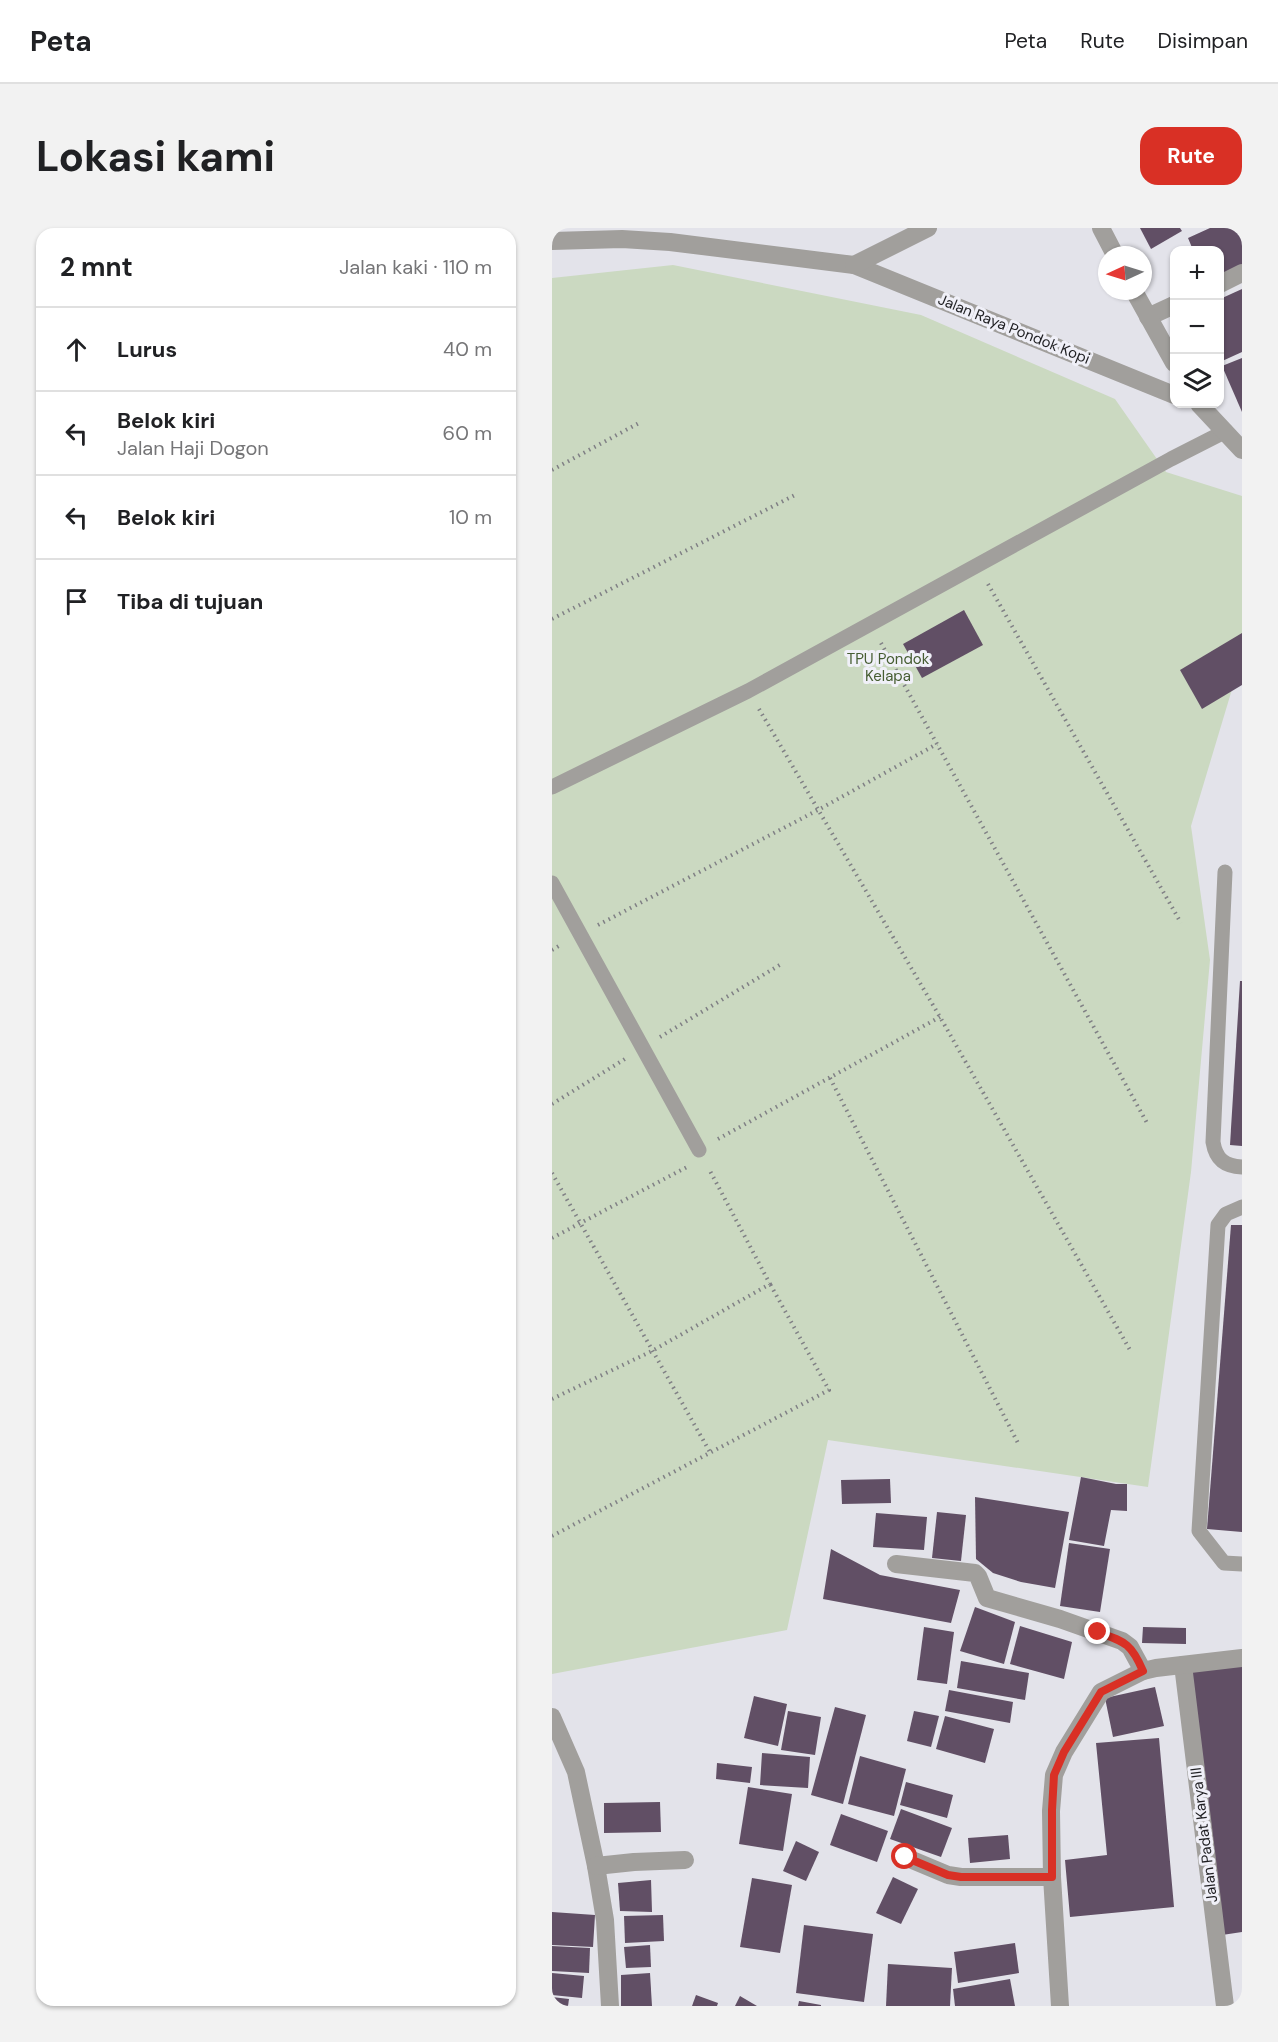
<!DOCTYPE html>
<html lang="id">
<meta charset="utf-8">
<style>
body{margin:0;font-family:"DM Sans",sans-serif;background:#f2f2f2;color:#202124}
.controls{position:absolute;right:18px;top:18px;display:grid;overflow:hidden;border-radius:12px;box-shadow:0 2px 4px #0004}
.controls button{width:54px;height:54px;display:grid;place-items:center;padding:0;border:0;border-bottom:2px solid #e0e0e0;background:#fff;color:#202124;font:30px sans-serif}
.compass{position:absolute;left:546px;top:18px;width:54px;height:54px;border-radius:50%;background:#fff;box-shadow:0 2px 4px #0004;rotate:266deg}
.stop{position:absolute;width:18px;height:18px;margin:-14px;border:4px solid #d93025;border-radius:50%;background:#fff}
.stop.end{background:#d93025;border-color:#fff;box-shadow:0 2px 6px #0008}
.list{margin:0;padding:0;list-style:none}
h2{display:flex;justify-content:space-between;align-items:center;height:78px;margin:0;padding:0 24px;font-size:26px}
h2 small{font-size:20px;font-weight:400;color:#757577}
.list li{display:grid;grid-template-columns:39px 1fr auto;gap:18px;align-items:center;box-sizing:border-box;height:84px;padding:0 24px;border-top:2px solid #e0e0e0}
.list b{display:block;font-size:22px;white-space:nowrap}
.list p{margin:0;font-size:20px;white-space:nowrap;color:#757577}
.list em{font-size:20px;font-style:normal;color:#757577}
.icon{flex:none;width:33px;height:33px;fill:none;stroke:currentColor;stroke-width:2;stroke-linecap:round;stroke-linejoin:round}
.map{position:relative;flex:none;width:690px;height:1778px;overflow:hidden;border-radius:18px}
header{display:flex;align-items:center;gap:36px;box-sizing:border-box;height:84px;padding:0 30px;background:#fff;border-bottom:2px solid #e0e0e0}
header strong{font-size:28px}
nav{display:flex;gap:33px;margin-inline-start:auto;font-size:21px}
.intro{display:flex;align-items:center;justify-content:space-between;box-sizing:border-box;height:144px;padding:0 36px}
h1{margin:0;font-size:42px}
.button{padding:15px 27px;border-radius:18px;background:#d93025;color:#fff;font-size:21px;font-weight:700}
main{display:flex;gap:36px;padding:0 36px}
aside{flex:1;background:#fff;border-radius:18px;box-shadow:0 2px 4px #0004}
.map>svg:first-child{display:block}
</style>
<header>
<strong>Peta</strong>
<nav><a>Peta</a><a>Rute</a><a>Disimpan</a></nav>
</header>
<div class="intro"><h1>Lokasi kami</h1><a class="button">Rute</a></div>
<main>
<aside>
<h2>2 mnt<small>Jalan kaki · 110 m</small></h2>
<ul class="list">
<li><svg class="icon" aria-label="ahead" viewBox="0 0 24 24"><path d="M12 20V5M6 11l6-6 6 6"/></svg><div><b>Lurus</b></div><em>40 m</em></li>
<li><svg class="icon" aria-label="left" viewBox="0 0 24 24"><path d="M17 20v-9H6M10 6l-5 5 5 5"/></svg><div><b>Belok kiri</b><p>Jalan Haji Dogon</p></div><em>60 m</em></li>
<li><svg class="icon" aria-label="left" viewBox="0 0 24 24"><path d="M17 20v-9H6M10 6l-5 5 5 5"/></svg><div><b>Belok kiri</b></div><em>10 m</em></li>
<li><svg class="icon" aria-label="arrive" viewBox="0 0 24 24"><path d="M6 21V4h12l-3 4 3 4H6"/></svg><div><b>Tiba di tujuan</b></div></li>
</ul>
</aside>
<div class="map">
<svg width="690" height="1778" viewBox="0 0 690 1778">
<rect width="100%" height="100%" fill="#e3e3ea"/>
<polygon fill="#cbd9c1" points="121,37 369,87 563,171 614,244 690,268 690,428 639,598 658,732 639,944 596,1259 276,1212 235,1402 0,1446 0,50"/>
<g fill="#614f65">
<polygon points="588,0 628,0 630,3 599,21"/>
<polygon points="658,0 690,0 690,37 668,47 668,22 641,22 636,10"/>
<polygon points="690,61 690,124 668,134 668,71"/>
<polygon points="690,130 690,184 670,138"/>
<polygon points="412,382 431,417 370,450 351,416"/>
<polygon points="690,405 690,457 650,481 628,442"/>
<polygon points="688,753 690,753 690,918 678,917"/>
<polygon points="679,997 690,997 690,1304 655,1301"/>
<polygon points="529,1249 564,1256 575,1256 575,1283 559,1282 552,1318 517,1312"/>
<polygon points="338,1251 339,1275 290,1276 289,1252"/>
<polygon points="423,1269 517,1284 503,1360 469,1354 441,1345 424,1331"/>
<polygon points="385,1284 414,1287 409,1333 380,1330"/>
<polygon points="324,1285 375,1289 372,1322 321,1319"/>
<polygon points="517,1315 558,1321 548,1384 508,1378"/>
<polygon points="279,1321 328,1347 408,1362 399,1395 271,1371"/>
<polygon points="423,1379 463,1394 452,1436 408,1423"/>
<polygon points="468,1398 520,1414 512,1451 458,1436"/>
<polygon points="372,1399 402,1404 395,1456 365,1452"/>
<polygon points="591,1399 634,1400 634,1416 590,1415"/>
<polygon points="409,1433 477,1445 473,1472 405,1460"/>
<polygon points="690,1436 690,1704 670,1707 639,1442"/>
<polygon points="603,1459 612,1498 561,1509 553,1470"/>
<polygon points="397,1462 461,1474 458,1495 393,1483"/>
<polygon points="202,1468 235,1476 226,1518 192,1510"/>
<polygon points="283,1479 314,1487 291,1576 259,1567"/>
<polygon points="236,1483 269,1489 263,1527 229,1522"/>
<polygon points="362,1483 387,1488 379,1519 355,1513"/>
<polygon points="393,1488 442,1501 433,1535 384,1521"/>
<polygon points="607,1510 622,1679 518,1689 513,1632 555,1627 544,1515"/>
<polygon points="210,1525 258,1529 256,1560 208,1557"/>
<polygon points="308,1528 354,1541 342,1588 296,1576"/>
<polygon points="165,1535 200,1539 198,1555 164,1551"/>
<polygon points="354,1554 401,1567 395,1590 348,1577"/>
<polygon points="196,1559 240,1566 231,1623 187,1616"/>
<polygon points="108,1574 109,1604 52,1605 52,1575"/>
<polygon points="349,1581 400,1600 389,1629 338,1611"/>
<polygon points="289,1586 336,1603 325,1634 278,1617"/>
<polygon points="456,1607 458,1631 418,1635 416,1610"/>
<polygon points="244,1613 267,1624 254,1653 231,1643"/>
<polygon points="341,1649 366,1661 349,1696 324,1685"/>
<polygon points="200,1650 240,1657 228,1725 188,1719"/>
<polygon points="99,1652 100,1684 68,1683 66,1655"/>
<polygon points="0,1684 43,1687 41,1719 0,1717"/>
<polygon points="111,1687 112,1713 73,1715 72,1688"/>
<polygon points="252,1697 321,1706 312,1774 244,1765"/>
<polygon points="463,1715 467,1745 406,1755 402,1724"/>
<polygon points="98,1717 99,1739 74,1740 72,1719"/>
<polygon points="0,1718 38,1720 37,1745 0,1743"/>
<polygon points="336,1736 400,1740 398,1778 334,1778"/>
<polygon points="0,1745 32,1748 30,1770 0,1767"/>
<polygon points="98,1745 100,1778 69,1778 69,1747"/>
<polygon points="458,1751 463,1778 403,1778 401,1761"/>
<polygon points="144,1767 166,1775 165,1778 140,1778"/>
<polygon points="188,1768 205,1778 183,1778"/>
<polygon points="0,1769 17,1771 16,1778 0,1778"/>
<polygon points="247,1773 269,1777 269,1778 246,1778"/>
</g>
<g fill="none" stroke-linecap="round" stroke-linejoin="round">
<g stroke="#808085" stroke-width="4" stroke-dasharray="1.5 4.5" stroke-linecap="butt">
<polyline points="0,242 87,195"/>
<polyline points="436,356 629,695"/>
<polyline points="0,391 243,267"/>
<polyline points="329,415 595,895"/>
<polyline points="207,481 388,789 578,1122"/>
<polyline points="46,697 266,582 385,516"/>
<polyline points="0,722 10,716"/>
<polyline points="108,809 231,735"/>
<polyline points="278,850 467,1217"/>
<polyline points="0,876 73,831"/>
<polyline points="166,911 388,789"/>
<polyline points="0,945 159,1226"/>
<polyline points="0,1010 135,939"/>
<polyline points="0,1171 100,1123 218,1056 157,941"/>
<polyline points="0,1308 277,1162 218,1056"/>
</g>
<g stroke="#a19f9c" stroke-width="15">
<polyline points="0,559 196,463 619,231 674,203"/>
<path d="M673,644L661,914C664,932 673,938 690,939"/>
<polyline points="0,655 147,922"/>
<polyline points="690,979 674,986 666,997 647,1303 672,1335 690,1336"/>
</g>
<g stroke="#a19f9c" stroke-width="18">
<polyline points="668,56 690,45"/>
<polyline points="596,89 622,77"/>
<polyline points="344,1336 423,1345 426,1348 435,1370 508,1391 570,1413 578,1419 591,1443"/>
<polyline points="631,1437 673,1778"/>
<polyline points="0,1489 24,1544 44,1638 53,1692 58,1778"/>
<polyline points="353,1629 396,1647 409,1649 500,1649"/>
<polyline points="44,1638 82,1634 133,1632"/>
<polyline points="508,1778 500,1649 499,1583 502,1547 512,1524 549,1464 591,1443 604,1440 690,1430"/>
</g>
<g stroke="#a19f9c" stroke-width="18">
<polyline points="549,0 563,27"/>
<polyline points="0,13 70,11 118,14 302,37 622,167"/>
<polyline points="302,37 376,0"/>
<polyline points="582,63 622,135"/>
<polyline points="647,176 690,222"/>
</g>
</g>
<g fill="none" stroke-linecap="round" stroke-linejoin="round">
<path stroke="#d93025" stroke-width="8" d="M353,1629L396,1647L409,1649H500V1582L502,1547L512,1524L549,1464L591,1443C579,1415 573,1414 546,1404"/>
</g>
<g text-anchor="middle" stroke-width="6" stroke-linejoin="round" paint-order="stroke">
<g font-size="15" fill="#1f1f22" stroke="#f0f0f8">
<text transform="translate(462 101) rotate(22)" y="5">Jalan Raya Pondok Kopi</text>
<text transform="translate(652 1607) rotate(-97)" y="5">Jalan Padat Karya III</text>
</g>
<g font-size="15" fill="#465d32" stroke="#f0f0f8">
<text x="336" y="436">TPU Pondok<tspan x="336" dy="17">Kelapa</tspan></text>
</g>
</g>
</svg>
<div class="controls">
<button>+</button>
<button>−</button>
<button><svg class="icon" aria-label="layers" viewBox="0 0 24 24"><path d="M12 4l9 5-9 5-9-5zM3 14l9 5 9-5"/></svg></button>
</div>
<svg class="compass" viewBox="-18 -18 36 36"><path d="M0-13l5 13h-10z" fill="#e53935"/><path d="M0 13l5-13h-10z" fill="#757577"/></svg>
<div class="stop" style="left:353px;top:1629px"></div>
<div class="stop end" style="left:546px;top:1404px"></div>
</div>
</main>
